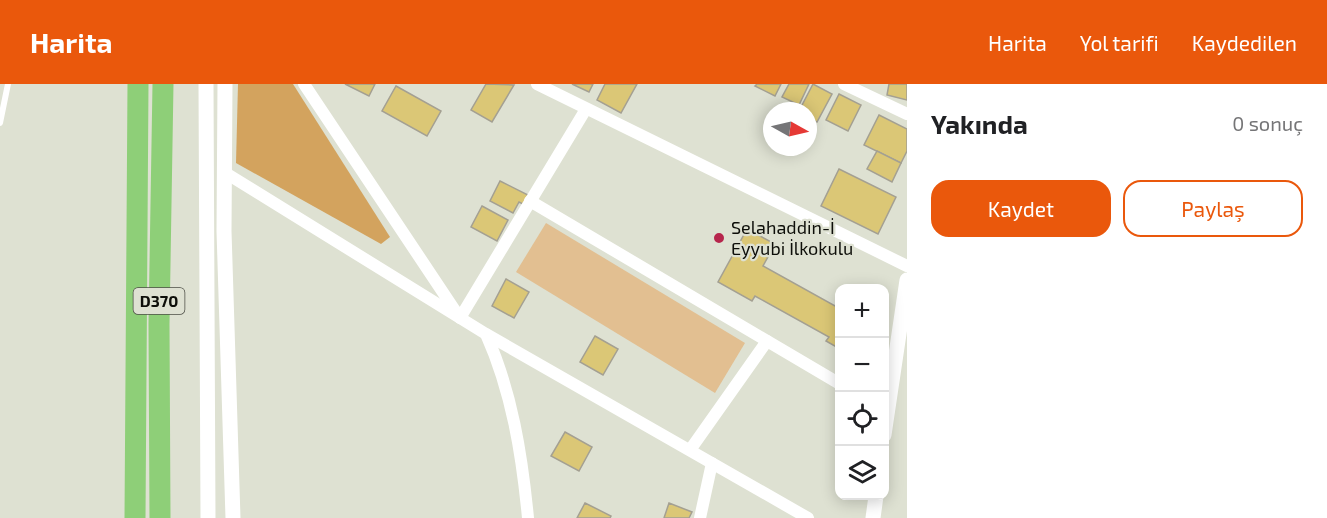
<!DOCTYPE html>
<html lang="tr">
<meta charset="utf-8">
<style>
body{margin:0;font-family:"Exo 2",sans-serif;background:#f6f6f6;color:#202124}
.controls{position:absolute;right:18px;bottom:18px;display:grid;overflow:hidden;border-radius:12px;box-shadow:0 3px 15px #0003}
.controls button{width:54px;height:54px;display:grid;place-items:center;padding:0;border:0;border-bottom:2px solid #e0e0e0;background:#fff;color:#202124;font:30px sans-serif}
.compass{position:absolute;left:763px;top:18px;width:54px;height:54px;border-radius:50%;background:#fff;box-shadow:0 3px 15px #0003;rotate:98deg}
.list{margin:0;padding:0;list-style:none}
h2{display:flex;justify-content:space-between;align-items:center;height:78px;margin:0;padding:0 24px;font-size:26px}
h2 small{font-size:20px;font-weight:400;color:#757577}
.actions{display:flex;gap:12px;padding:18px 24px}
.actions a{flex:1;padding:14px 0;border:2px solid #ea580c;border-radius:18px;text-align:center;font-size:21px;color:#ea580c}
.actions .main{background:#ea580c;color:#fff}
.icon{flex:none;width:33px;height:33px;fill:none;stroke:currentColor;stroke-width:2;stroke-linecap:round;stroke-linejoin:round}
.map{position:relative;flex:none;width:907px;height:434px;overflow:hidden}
header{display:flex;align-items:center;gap:36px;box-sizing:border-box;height:84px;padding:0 30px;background:#ea580c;color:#fff}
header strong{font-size:28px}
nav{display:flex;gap:33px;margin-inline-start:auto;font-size:21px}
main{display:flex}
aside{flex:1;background:#fff}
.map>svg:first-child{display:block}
</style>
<header>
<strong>Harita</strong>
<nav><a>Harita</a><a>Yol tarifi</a><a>Kaydedilen</a></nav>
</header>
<main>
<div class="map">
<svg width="907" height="434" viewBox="0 0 907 434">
<rect width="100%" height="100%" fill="#dee1d2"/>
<polygon fill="#e2bf91" points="546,139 745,259 715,309 516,188"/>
<polygon fill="#d3a35e" points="238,0 293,0 390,153 381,160 236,79"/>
<g fill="#dbc776" stroke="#a4a092" stroke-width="1.5">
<polygon points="345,0 375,0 369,12"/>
<polygon points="486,0 514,1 492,38 471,26"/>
<polygon points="572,0 593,0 589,8"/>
<polygon points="605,0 637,0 621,29 597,16"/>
<polygon points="757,0 781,0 775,12 755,2"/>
<polygon points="789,0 809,0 799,21 782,13"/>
<polygon points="813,0 832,10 817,38 808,34 808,27 799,27"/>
<polygon points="889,0 907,0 907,16 887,11"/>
<polygon points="396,2 441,27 427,52 382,27"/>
<polygon points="839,10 861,21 848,47 826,36"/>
<polygon points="879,31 907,45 907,67 901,79 864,61"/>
<polygon points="877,67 901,79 892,98 867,85"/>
<polygon points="839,85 896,113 878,150 821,122"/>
<polygon points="500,97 528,111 523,120 519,118 513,129 490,117"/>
<polygon points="482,122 508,136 497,157 471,143"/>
<polygon points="747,145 775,160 763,182 835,222 840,213 840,265 826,257 829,253 755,212 752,217 718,198"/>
<polygon points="506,195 529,208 514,234 492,222"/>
<polygon points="595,252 618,265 603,291 580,278"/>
<polygon points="565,348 592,363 579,387 551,372"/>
<polygon points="585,419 611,432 610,434 577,434"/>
<polygon points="669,419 692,428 689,434 664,434"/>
</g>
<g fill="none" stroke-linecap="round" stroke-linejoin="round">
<polyline stroke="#fff" stroke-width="6" points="0,39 8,0"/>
<g stroke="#fff" stroke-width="12">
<polyline points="304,0 460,234 586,25"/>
<polyline points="537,0 907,182"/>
<polyline points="844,0 907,30"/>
<polyline points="224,88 486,250 808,434"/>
<polyline points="530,117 840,300"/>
<path d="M486,250C512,308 522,371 528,434"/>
<polyline points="690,366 767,257"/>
<polyline points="700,434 712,379"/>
</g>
<g stroke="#fff" stroke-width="15">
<polyline points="206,0 208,434"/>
<polyline points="225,0 224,147 233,434"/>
<polyline points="884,351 907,196"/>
<polyline points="873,434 876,412"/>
</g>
<g stroke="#8ecf78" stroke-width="21">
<polyline points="135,434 138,0"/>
<polyline points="160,434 159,240 163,0"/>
</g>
</g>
<circle fill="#b6254c" stroke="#dee1d2" stroke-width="2" cx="719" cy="154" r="6"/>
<g text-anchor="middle" stroke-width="4.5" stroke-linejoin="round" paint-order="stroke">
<rect fill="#dee1d2" stroke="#4c4d45" stroke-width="1.5" x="133.5" y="204" width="51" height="26" rx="4.5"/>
<g font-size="16" font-weight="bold" fill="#0d0e09">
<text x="159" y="223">D370</text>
</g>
<g font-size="18" fill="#0d0e09" stroke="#dee1d2" text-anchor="start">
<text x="731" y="150">Selahaddin-İ<tspan x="731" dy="21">Eyyubi İlkokulu</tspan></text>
</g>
</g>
</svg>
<div class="controls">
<button>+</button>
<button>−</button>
<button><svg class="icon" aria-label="locate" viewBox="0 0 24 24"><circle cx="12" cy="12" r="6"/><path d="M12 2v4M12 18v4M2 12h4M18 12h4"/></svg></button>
<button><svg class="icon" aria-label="layers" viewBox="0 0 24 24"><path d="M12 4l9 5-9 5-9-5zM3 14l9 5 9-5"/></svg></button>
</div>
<svg class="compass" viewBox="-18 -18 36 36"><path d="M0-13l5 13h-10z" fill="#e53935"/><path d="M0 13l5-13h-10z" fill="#757577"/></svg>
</div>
<aside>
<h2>Yakında<small>0 sonuç</small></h2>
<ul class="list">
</ul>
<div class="actions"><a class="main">Kaydet</a><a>Paylaş</a></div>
</aside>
</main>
